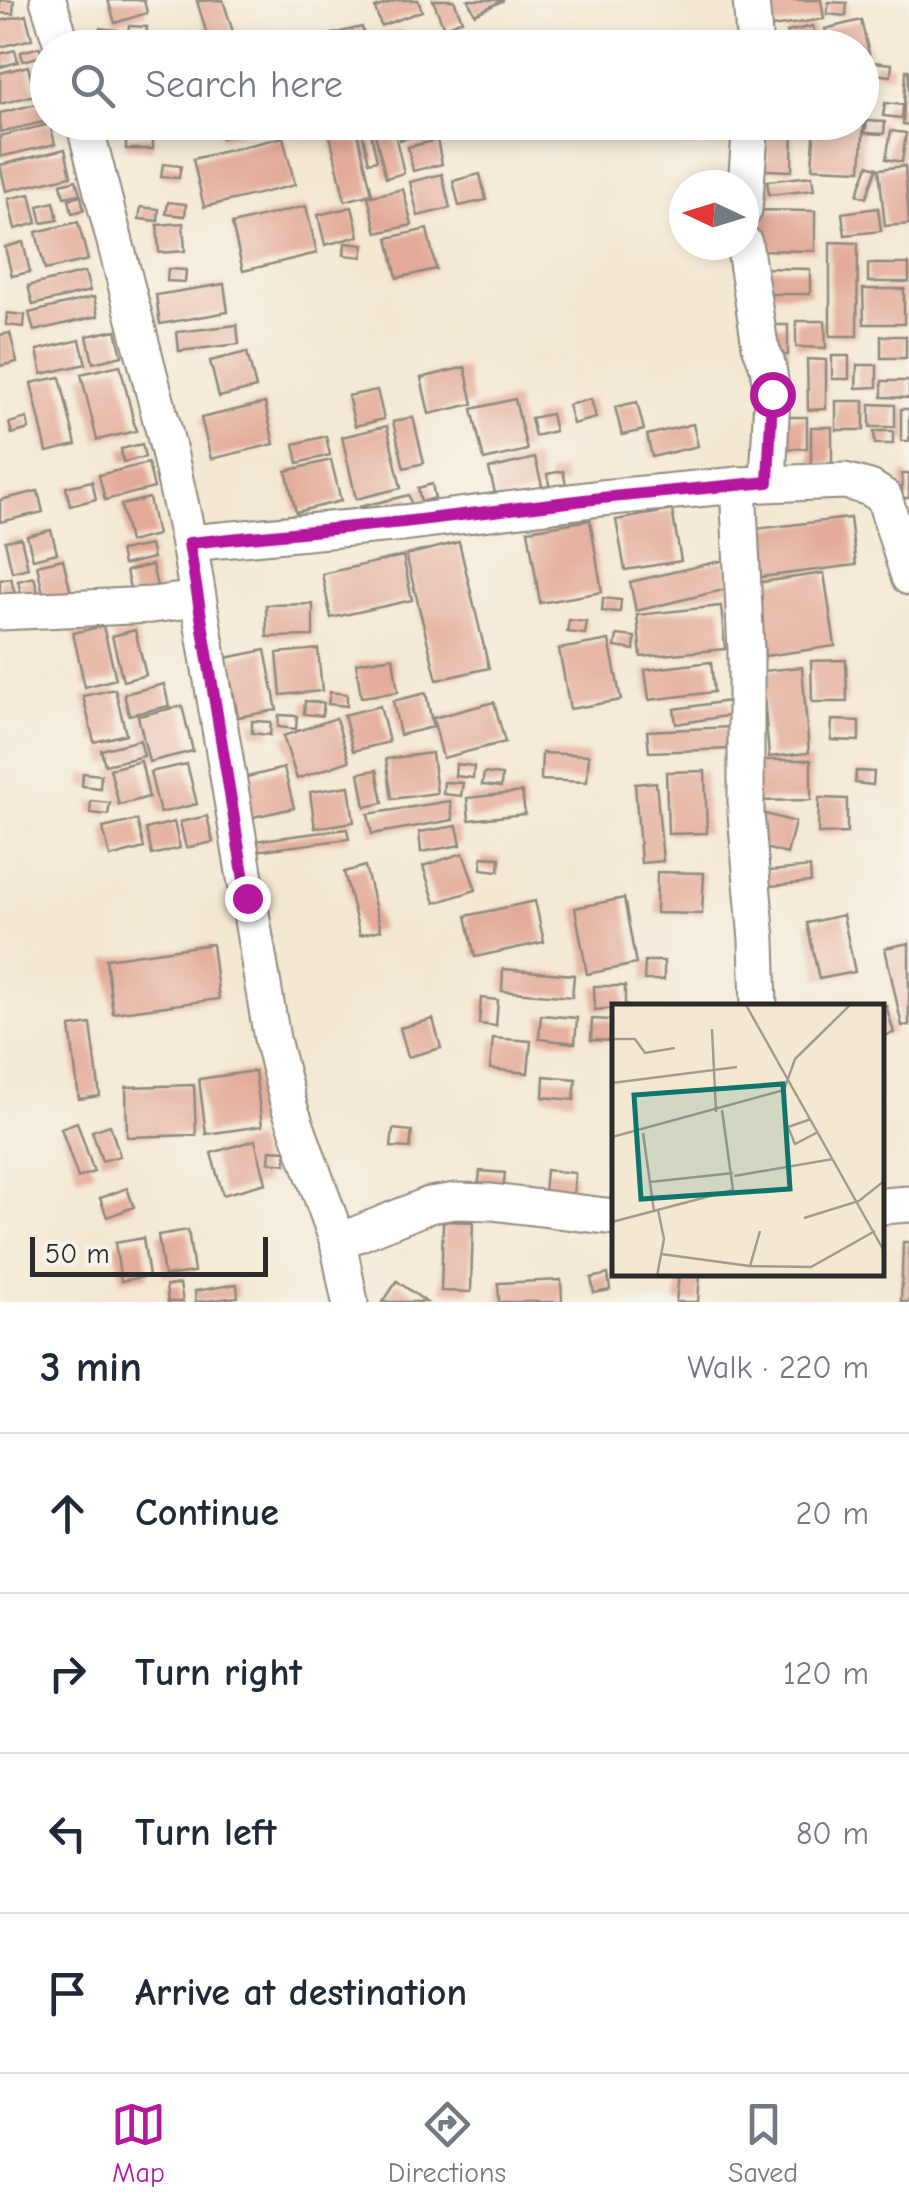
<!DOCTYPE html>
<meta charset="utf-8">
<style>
body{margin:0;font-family:"Comic Neue",sans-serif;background:#f2f2f3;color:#1f2937}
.compass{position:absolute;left:669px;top:170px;width:90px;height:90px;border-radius:50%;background:#fff;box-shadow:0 5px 15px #0003;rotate:274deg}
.scale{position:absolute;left:30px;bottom:25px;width:238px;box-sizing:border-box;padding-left:10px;border:5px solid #2b2b2b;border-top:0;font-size:28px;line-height:35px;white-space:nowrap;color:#2b2b2b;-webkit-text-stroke:8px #f7f3e8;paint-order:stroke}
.stop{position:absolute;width:30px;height:30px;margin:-22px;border:8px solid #b5179e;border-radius:50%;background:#fff}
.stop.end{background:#b5179e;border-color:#fff;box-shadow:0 2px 10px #0008}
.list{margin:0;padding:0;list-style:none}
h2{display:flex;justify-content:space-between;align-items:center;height:130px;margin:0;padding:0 40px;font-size:42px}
h2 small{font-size:32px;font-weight:400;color:#747a83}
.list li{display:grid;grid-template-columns:65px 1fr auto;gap:30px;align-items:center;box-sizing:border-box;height:160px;padding:0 40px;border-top:2px solid #e0e1e3}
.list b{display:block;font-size:38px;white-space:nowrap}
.list em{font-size:32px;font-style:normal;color:#747a83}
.icon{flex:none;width:55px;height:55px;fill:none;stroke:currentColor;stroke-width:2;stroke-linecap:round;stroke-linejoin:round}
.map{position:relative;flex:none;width:909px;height:1302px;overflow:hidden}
.search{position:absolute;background:#fff;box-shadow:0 5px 15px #0003;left:30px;right:30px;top:30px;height:110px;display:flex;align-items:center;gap:25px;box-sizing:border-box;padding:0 35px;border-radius:55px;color:#747a83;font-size:38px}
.sheet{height:770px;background:#fff}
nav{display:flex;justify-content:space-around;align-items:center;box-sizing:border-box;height:140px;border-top:2px solid #e0e1e3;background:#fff;font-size:28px;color:#747a83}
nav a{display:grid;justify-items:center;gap:5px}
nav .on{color:#b5179e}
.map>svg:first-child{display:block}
</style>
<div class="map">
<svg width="909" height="1302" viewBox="0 0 909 1302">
<rect width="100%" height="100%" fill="#f7f3e8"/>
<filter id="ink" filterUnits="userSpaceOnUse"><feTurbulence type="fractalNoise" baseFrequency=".01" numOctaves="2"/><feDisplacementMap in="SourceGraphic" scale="20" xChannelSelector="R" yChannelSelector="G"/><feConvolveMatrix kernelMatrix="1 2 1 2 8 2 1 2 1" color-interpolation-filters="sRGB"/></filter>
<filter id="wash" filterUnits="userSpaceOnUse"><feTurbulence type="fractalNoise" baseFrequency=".0048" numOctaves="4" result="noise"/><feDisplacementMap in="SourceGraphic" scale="40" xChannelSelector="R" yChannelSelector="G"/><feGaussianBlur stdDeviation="2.25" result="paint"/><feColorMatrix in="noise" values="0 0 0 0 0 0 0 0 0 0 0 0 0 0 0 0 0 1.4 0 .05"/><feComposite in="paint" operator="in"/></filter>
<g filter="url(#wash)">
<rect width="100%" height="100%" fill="#f4e8d3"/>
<g id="blocks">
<g fill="#e3aa99">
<polygon points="0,0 14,1 13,14 0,13"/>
<polygon points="108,0 144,0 147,13 115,23"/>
<polygon points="223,0 238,48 211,48 197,1"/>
<polygon points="397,0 418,0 422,11 381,26 375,8"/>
<polygon points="433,0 454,0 462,20 444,28"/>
<polygon points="468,0 504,0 475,14"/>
<polygon points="761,0 821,0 824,19 765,28"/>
<polygon points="829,2 847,3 846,16 827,14"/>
<polygon points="26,15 32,39 0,47 0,21"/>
<polygon points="861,20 869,54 862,56 862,48 830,48 825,29"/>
<polygon points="129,26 147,27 146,40 127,38"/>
<polygon points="813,26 818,48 790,48 787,32"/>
<polygon points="362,27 367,48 282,48 282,46"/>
<polygon points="100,28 118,30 116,42 98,40"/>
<polygon points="401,30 403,42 386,46 383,34"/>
<polygon points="40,47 42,56 23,61 21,52"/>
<polygon points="15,50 18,62 0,67 0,54"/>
<polygon points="48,62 48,89 42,90 36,65"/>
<polygon points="874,62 892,64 891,76 873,74"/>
<polygon points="28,66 35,95 0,104 0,73"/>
<polygon points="906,70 909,70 909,125 903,124"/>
<polygon points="48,101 48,121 0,132 0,113"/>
<polygon points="885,103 903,105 902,118 883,116"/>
<polygon points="867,121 885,122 884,134 865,133"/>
<polygon points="218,122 269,122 270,126 221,138"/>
<polygon points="327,122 355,122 372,194 345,201"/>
<polygon points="368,122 377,160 369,162 360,123"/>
<polygon points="372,122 392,122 404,173 386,178"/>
<polygon points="395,122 436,122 438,131 400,140"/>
<polygon points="766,122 793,122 792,171 766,170"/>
<polygon points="815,122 864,122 861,170 812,168"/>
<polygon points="50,124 55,144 0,157 0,136"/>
<polygon points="891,131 906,133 902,162 886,159"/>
<rect x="126" y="137" width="27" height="12"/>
<polygon points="283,137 295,185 204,207 193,159"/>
<polygon points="437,140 442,164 413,171 408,147"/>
<polygon points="65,149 71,176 6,191 0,165"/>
<polygon points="163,164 181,166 179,178 161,177"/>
<polygon points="868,165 877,168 866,198 857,195"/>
<polygon points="905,166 909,224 885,226 879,169"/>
<polygon points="442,174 450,208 418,216 410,182"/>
<polygon points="480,174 486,200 459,206 453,181"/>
<polygon points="812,176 814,190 769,195 767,181"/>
<polygon points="76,180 80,194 64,197 61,184"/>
<polygon points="403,189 412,225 377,233 368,197"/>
<polygon points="30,194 37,223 15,229 8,199"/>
<polygon points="81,196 84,210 72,213 69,199"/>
<polygon points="54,202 58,220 42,223 38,206"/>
<polygon points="168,202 186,204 185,216 166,214"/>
<polygon points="306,206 317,253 243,271 232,224"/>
<polygon points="141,207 159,209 158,221 139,219"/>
<polygon points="352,207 359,236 325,245 318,215"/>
<polygon points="878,208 881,231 845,235 842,213"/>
<polygon points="748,210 815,211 815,251 748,250"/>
<polygon points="78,222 88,260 45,270 36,232"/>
<polygon points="183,223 185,251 159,253 157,225"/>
<polygon points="427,229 436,269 397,278 388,238"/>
<polygon points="23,242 30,272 12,276 5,247"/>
<polygon points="830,242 858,243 857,336 830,336"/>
<polygon points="345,243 364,245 362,257 344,255"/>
<rect x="868" y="264" width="41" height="18"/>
<polygon points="764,268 810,269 810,294 764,294"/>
<polygon points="168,269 186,270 185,282 167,281"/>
<polygon points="85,272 90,291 33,305 28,286"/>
<polygon points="224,284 228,312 160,324 156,295"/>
<polygon points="863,289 904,289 904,324 864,324"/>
<polygon points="94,297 98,316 34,331 29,313"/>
<polygon points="7,313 25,315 24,327 6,325"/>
<polygon points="796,321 825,321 826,348 796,347"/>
<polygon points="237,325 239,344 179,351 177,332"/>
<polygon points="767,325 788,325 788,355 766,355"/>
<polygon points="116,330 122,356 93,363 87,336"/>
<polygon points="10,333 17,362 0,366 0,335"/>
<rect x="881" y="336" width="25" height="22"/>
<polygon points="80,340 86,364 42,374 37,350"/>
<polygon points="247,352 256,388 219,397 210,361"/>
<rect x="832" y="356" width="17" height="23"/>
<polygon points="807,359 826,360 826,409 808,410"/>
<polygon points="120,365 136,431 97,440 81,374"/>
<polygon points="857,365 877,365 877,387 856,388"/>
<polygon points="465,367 473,404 429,414 421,378"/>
<polygon points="60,377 76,445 47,452 31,383"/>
<polygon points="882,381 909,381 909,398 882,397"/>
<polygon points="377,390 384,419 355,426 348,396"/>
<polygon points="515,399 527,450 484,460 472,409"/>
<polygon points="591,399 596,418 573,424 568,405"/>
<rect x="836" y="401" width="28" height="29"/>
<polygon points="637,402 644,430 622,435 615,407"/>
<polygon points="265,403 274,444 211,459 201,418"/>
<polygon points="870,404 895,405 895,427 870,427"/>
<rect x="901" y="409" width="8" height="32"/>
<polygon points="551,414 555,431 535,436 531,418"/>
<polygon points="413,417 424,463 404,468 393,422"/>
<polygon points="782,417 807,417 807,448 782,449"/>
<polygon points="27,418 29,429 12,434 9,423"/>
<polygon points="693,424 698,446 652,457 647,435"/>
<polygon points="387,426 401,488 356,499 342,437"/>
<rect x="811" y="427" width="21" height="37"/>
<polygon points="874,431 893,431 893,444 875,444"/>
<polygon points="326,436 330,455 298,463 294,444"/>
<polygon points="142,444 145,457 123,462 121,449"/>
<polygon points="535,458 543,490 497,501 489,469"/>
<polygon points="331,460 341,501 296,512 286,471"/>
<polygon points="148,463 154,488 105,500 99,475"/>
<polygon points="563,471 566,485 550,489 547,474"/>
<rect x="902" y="474" width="7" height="24"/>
<polygon points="92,481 96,499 70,506 66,487"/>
<polygon points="432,484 435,498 421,502 418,488"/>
<polygon points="38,491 43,512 0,522 0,500"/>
<polygon points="409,495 411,504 361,516 359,507"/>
<polygon points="149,498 157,535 129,542 121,505"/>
<polygon points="672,510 681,561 625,570 616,520"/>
<polygon points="850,518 856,565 761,577 755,529"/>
<polygon points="590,520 602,592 540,603 528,530"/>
<polygon points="51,530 57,553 33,559 27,536"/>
<polygon points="21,538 28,568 12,572 5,541"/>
<polygon points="459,542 489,668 437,680 406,555"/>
<polygon points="150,545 153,558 123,565 120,551"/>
<polygon points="403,556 412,600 331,618 322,574"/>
<polygon points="63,559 73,601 46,607 37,565"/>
<polygon points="725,560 731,588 636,611 630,582"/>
<polygon points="152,565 159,595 133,601 126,571"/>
<polygon points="824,573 835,646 765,656 755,583"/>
<polygon points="34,577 40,599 23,603 18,581"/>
<polygon points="11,578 17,603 0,607 0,580"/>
<polygon points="603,598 621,600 620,612 602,611"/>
<polygon points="313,604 313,636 267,637 266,605"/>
<polygon points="721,606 725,649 641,657 637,615"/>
<polygon points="569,620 587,622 585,634 567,632"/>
<polygon points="103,626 116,679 85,687 73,633"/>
<polygon points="135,630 146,675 123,681 112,636"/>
<polygon points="617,635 635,637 634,650 615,647"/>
<polygon points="609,640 621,700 570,709 559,649"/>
<polygon points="318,649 322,691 281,695 277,653"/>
<polygon points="265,650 277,710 238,717 226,658"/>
<polygon points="393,657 398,692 361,697 356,663"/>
<polygon points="846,660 847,702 812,702 811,661"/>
<polygon points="711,662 714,692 649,700 645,670"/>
<polygon points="802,667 809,753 769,757 762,671"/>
<polygon points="164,684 169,706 129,715 124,694"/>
<polygon points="115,689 126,734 94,742 83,696"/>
<polygon points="330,692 347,694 347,706 328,704"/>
<polygon points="426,693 433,727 400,735 393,701"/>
<polygon points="305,701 324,703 322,716 304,714"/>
<polygon points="729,701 732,715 676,724 674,709"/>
<polygon points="494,702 505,742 443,758 433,718"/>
<polygon points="182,706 193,751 149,762 138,716"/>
<polygon points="380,706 389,742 353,751 344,715"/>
<polygon points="279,715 297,716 296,729 278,727"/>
<polygon points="336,718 349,761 297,779 283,736"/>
<polygon points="832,720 859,721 859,741 831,740"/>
<polygon points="252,721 271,722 270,735 252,733"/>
<polygon points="730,727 731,749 649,752 647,731"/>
<polygon points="140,740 144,756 105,765 101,750"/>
<polygon points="432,753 437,793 392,799 386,759"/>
<polygon points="542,753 589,755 587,782 541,780"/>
<polygon points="754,760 811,760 811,800 755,801"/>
<polygon points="141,761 149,797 119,805 110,769"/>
<polygon points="187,764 197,804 160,813 150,772"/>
<polygon points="456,764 474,766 473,778 455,776"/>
<polygon points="284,768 294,808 244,819 235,780"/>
<polygon points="377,770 383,803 365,807 359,773"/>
<polygon points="705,771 707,833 668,834 666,772"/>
<polygon points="856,771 874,772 873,785 855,783"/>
<polygon points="83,773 101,775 100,788 82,786"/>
<polygon points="484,773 502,775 501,787 482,785"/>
<polygon points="444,782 463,783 461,796 443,794"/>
<polygon points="656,782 663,861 641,863 635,784"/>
<polygon points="349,786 354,822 315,828 310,792"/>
<polygon points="522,792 525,814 469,820 467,798"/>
<polygon points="819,798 847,799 847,833 818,834"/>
<polygon points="91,801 110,803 108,815 90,813"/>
<polygon points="450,801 453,820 372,834 368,814"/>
<polygon points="758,812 795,822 787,854 750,844"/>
<polygon points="207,816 213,842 186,848 180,822"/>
<polygon points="137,820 144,848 110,857 103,828"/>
<polygon points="174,822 180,848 152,855 146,829"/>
<polygon points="457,826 461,845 421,852 419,832"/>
<polygon points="347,829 349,839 247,852 246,842"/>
<polygon points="463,853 476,890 435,903 423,866"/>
<polygon points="482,857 500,858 499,871 481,869"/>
<polygon points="365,866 381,930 360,935 344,872"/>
<polygon points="810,867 811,882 761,887 760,872"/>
<polygon points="657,872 704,873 702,914 656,913"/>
<polygon points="624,898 636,964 587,974 575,908"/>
<polygon points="535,901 544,942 475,957 466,916"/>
<polygon points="843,915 855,972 819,979 807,923"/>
<polygon points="909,943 909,1025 902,1026 885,948"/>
<polygon points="212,944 219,999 113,1013 106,959"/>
<polygon points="645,961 664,961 664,980 644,980"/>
<polygon points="503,969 574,975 572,997 502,991"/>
<polygon points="594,986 625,986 625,1007 595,1010"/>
<polygon points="481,998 498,1000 496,1026 479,1024"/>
<polygon points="886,1005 894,1033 882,1036 882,1006"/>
<polygon points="541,1015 577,1018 575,1043 539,1039"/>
<polygon points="433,1019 441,1048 408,1057 400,1028"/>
<polygon points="592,1019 612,1020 612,1041 591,1040"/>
<polygon points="91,1024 100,1096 79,1099 70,1027"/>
<polygon points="493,1038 531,1041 528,1073 490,1069"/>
<polygon points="255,1071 262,1126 206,1134 199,1079"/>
<polygon points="544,1076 576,1079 574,1100 543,1097"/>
<polygon points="194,1085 196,1135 127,1137 126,1087"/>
<polygon points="77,1122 94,1172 78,1178 61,1128"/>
<polygon points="110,1125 120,1156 102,1161 92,1131"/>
<polygon points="393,1129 412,1131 410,1148 391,1147"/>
<polygon points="255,1140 266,1183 223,1195 211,1153"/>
<polygon points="270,1150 286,1151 286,1164 269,1162"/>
<polygon points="546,1170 575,1173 573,1197 544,1194"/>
<polygon points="480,1171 505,1173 503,1191 478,1189"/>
<polygon points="127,1188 134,1207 107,1217 100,1198"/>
<polygon points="443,1221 473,1222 471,1292 441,1291"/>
<polygon points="188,1230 194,1272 164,1276 158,1235"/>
<polygon points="143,1238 149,1276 121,1281 115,1243"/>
<polygon points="903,1242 909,1242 909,1302 901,1302"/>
<polygon points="608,1274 610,1290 594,1293 591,1278"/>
<polygon points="679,1274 700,1274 698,1302 676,1302"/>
<polygon points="561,1280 562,1302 499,1302 498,1283"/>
<polygon points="397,1281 426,1302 383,1302"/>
<polygon points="180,1284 183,1302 168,1302 166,1286"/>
<polygon points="237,1284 238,1297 196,1302 195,1291"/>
</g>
</g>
</g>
<g filter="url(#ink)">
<use href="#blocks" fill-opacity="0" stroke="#908a7f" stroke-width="2.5"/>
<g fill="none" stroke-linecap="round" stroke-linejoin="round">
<g stroke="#908a7f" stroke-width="39">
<g id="minor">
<polyline points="48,0 63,48"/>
<polyline points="751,0 755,48"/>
<polyline points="84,122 168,447 189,543 272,1039 289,1106 338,1242 350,1302"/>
<polyline points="744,210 751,122"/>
<polyline points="744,243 760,345 768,367 772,394 768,483"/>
<polyline points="738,485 746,651 746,814 757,940 759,1007"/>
<polyline points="189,543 403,523 601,498 738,485 845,481 870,488 884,497 909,577"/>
<polyline points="0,612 152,605 197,599"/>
<polyline points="882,1206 909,1204"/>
<polyline points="338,1242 429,1205 456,1201 492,1202 614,1217"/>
</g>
</g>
<use href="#minor" stroke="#fff" stroke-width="35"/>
</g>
</g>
<g fill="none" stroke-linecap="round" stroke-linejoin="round" filter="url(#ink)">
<polyline stroke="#b5179e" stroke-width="12" points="247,898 189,543 403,522 601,498 768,482 772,394"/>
</g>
<g transform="translate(612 1004)">
<rect width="272" height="272" fill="#f4e8d3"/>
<path fill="none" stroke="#a49c90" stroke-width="2.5" d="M134,1L272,247M100,25L104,108M0,35H23L33,49L63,44M0,79L125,63M199,115L176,123L183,140L206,128M31,129L42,207M0,133L172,86L183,55L238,1M122,172L221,155M38,178L121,169M192,214L247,197L272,177M0,218L121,186L110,106M49,250L138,262L148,227M138,262L199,263L263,227M45,272L52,235L46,206"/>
<path fill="#0f766e" fill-opacity="0.15" stroke="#0f766e" stroke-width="5" d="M171,80L178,185L29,195L22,91Z"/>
<rect width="272" height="272" fill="none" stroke="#2b2b2b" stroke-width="5"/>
</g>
</svg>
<svg class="compass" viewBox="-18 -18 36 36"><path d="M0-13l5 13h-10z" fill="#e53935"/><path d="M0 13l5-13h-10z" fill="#747a83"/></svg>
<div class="scale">50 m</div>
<div class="stop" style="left:772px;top:394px"></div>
<div class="stop end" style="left:247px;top:898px"></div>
<div class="search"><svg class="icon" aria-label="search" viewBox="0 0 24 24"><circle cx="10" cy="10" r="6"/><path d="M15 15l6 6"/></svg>Search here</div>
</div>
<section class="sheet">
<h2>3 min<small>Walk · 220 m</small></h2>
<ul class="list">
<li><svg class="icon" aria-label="ahead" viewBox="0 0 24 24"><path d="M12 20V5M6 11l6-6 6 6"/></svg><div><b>Continue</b></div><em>20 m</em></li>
<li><svg class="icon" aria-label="right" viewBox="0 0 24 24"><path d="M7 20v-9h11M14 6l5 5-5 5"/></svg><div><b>Turn right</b></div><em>120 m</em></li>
<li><svg class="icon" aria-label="left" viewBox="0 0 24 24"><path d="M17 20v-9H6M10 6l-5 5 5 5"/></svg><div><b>Turn left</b></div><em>80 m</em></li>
<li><svg class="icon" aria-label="arrive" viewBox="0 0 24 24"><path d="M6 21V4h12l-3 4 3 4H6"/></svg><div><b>Arrive at destination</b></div></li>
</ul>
</section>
<nav>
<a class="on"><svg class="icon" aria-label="map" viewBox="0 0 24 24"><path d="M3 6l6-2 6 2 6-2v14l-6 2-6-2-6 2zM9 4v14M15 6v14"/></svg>Map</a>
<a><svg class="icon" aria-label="directions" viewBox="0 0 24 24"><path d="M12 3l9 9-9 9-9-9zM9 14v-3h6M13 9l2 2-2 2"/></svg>Directions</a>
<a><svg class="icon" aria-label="saved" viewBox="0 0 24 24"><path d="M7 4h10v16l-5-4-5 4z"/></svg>Saved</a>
</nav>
